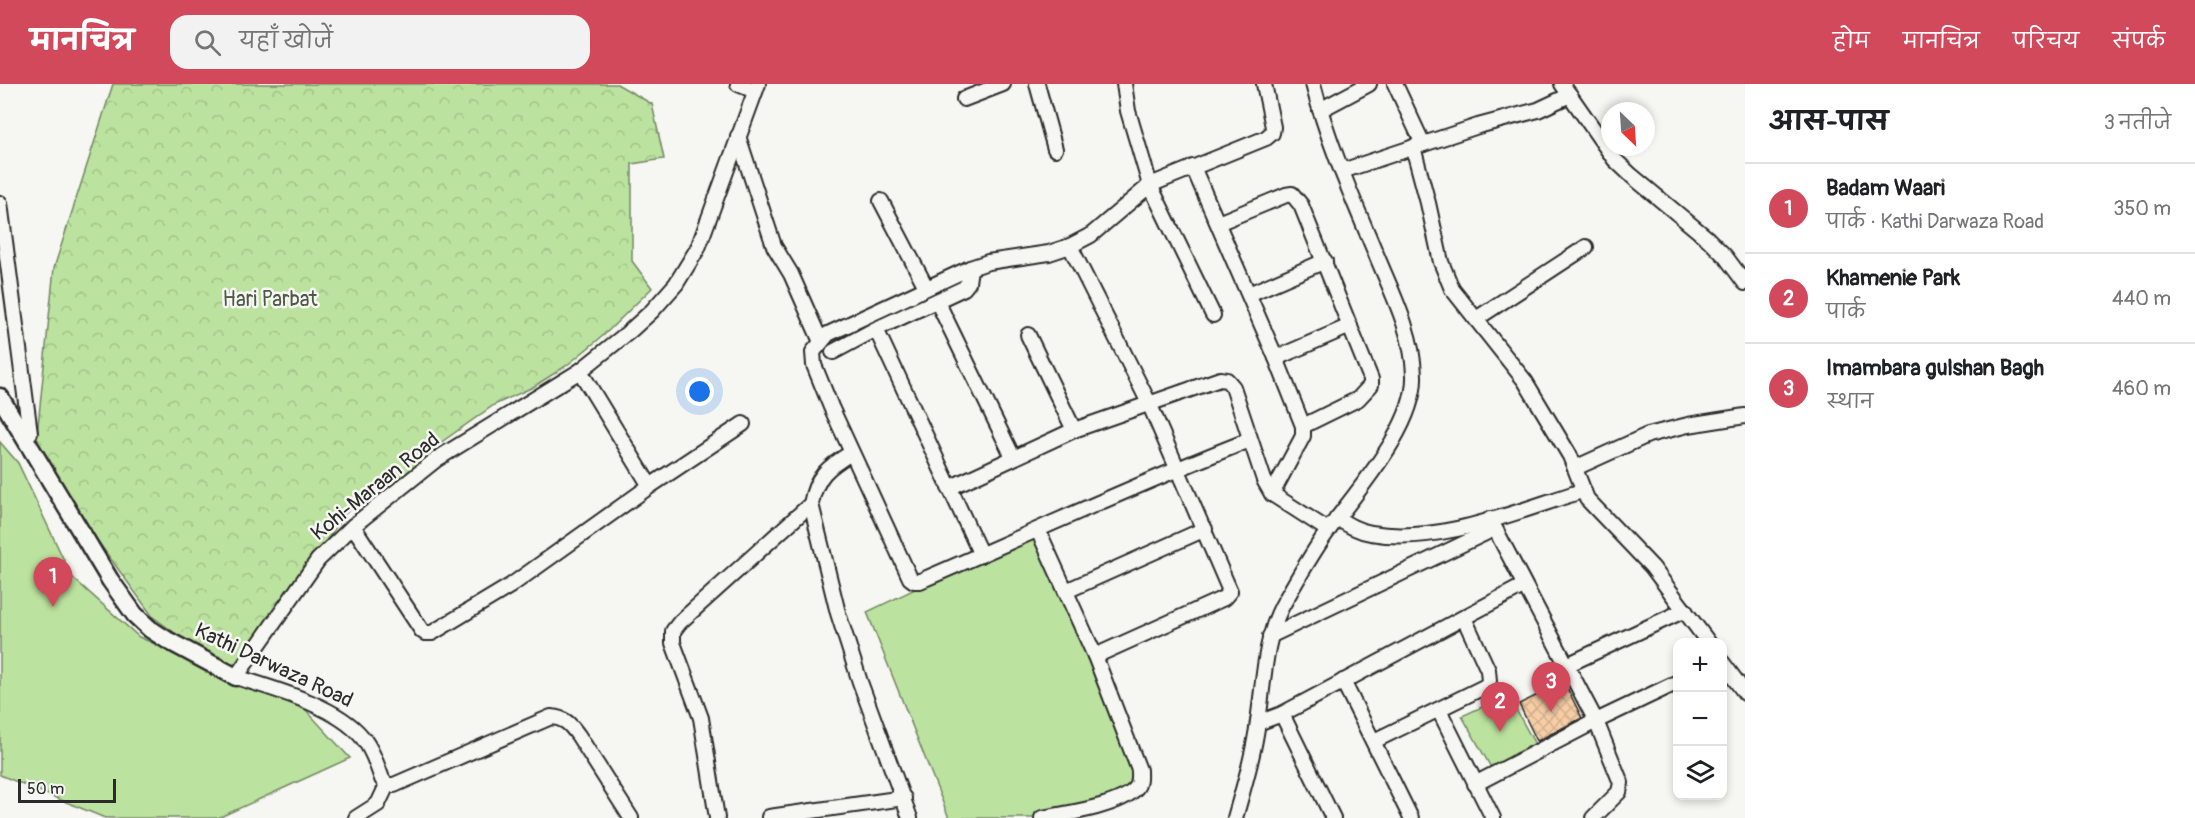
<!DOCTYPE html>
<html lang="hi">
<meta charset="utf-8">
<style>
body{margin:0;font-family:Pangolin,"Playpen Sans Deva",sans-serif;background:#f2f2f2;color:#202124}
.controls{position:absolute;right:18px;bottom:18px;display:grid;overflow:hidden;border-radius:12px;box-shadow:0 3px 9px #0003}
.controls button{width:54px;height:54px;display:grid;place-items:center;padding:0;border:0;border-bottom:2px solid #e0e0e0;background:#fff;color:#202124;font:30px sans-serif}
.compass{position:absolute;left:1601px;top:18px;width:54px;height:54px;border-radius:50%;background:#fff;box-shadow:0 3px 9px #0003;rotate:155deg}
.scale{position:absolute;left:18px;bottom:15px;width:98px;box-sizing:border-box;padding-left:6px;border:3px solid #2b2b2b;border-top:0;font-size:16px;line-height:21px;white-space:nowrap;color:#2b2b2b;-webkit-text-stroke:4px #f6f6f2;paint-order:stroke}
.you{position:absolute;left:700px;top:308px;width:21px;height:21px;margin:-15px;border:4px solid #fff;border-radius:50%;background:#1a73e8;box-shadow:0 0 0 9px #1a73e833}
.badge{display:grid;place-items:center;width:39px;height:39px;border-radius:50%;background:#d1495b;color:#fff;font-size:20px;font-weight:700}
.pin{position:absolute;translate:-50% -50px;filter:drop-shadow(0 2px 3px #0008)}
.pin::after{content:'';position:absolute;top:32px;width:21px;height:18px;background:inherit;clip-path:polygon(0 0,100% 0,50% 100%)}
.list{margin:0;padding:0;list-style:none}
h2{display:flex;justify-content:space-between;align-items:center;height:78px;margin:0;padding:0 24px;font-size:26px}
h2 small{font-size:20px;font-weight:400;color:#757577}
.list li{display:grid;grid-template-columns:39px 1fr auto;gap:18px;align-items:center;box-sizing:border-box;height:90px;padding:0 24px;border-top:2px solid #e0e0e0}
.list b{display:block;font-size:22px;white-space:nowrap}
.list p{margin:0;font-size:20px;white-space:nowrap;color:#757577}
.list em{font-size:20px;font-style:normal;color:#757577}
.icon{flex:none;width:33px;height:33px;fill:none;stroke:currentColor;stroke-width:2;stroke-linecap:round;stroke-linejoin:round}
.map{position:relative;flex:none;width:1745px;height:734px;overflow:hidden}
header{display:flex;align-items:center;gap:36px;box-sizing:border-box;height:84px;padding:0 30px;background:#d1495b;color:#fff}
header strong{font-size:28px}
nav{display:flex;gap:33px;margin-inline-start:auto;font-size:21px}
.search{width:420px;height:54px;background:#f2f2f2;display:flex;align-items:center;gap:15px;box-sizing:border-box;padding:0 21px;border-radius:18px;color:#757577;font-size:22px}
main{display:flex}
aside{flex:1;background:#fff}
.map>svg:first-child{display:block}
</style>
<header>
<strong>मानचित्र</strong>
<div class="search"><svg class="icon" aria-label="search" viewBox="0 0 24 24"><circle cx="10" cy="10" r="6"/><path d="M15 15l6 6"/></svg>यहाँ खोजें</div>
<nav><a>होम</a><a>मानचित्र</a><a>परिचय</a><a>संपर्क</a></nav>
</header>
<main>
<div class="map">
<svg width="1745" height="734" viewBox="0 0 1745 734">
<defs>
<pattern id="forest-crowns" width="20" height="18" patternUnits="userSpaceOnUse" patternTransform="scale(1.5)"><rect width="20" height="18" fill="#bbe29e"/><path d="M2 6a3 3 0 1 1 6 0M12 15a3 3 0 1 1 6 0" fill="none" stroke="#a1c288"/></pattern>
<pattern id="building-cross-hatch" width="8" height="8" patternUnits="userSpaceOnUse" patternTransform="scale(1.5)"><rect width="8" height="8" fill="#f6cda5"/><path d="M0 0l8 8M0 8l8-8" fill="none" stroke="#d3b08e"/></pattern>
</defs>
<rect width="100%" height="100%" fill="#f6f6f2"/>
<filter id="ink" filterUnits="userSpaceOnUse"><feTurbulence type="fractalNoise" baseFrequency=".0167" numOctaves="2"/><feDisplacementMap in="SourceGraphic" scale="12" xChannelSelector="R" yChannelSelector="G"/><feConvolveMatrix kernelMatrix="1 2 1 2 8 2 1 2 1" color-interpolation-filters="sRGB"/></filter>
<g filter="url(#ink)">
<g fill="#bbe29e" stroke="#738664" stroke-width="1.5">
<polygon points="0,358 18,379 72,493 139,553 306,626 350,674 218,734 105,734 0,691"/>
<polygon points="1038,446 1137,703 1035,734 949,734 867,528"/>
<polygon points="1508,611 1537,664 1493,687 1462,632"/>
</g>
<polygon fill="url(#forest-crowns)" stroke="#738664" stroke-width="1.5" points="113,0 617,0 652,20 664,75 632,80 632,177 652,204 604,251 566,282 533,303 494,321 443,357 402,402 370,405 343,432 236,593 153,533 35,371 54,184"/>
<polygon fill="url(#building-cross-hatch)" stroke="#2b2b2b" stroke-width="1.5" points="1564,598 1582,634 1537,657 1519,620"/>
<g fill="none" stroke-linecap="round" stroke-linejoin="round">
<g stroke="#2b2b2b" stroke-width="18">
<g id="minor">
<polyline points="738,0 755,7"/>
<polyline points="1037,0 1055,65"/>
<polyline points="1124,0 1128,27 1150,101 1213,231"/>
<polyline points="1395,0 1423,60"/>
<polyline points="1562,0 1615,76 1632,92 1708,155 1725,172 1745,199"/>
<polyline points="964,15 1003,0"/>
<polyline points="1320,26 1369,0"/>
<polyline points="738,52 774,162 791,190 821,258"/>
<polyline points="1413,63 1428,119 1441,178 1452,205 1525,297 1570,372 1587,415 1652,483 1708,558"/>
<polyline points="1193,83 1276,274 1303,342 1303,352 1272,410"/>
<polyline points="1342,87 1478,42 1538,26 1570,11"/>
<polyline points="881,117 926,203"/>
<polyline points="0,119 30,349"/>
<polyline points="1218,139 1286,111 1292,110 1301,121 1371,295 1371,301 1358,315 1303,342"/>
<polyline points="1070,162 1149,319 1230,507 1224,514 1095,572"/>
<polyline points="1249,210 1325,177"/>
<polyline points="937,217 1013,373"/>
<polyline points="1476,235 1586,163"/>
<polyline points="876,245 981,471"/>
<polyline points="1028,251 1074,346"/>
<polyline points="833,268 876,245 964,204 968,199 970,184"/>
<polyline points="1276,274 1350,242"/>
<polyline points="580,287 650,402"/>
<path d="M1250,356C1138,399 1030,450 920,497H914L910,494L831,323L814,281L813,268L828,250L970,184L988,178L1049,169L1070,162L1091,151L1150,101L1266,54L1272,49L1273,43L1264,0"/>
<path d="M851,369C828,383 816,392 811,420L838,529L860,598L910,734"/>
<polyline points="1575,384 1648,351 1688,341 1745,332"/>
<polyline points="949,404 1074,346 1220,295 1227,296 1233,303 1264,396 1272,410 1328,446"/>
<path d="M1337,434C1348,441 1358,447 1371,449C1439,461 1517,427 1582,407"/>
<polyline points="1490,435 1596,637 1621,699 1619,708 1593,734"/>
<polyline points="353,442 422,547 425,549 432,549 510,502 650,402 743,340"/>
<path d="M1038,446L1095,572L1139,686C1139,692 1140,699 1136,704C1121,722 1065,730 1042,734"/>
<polyline points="1066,507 1205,445"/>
<polyline points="1270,552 1494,445"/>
<polyline points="1722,578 1745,609"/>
<polyline points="1567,581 1685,526"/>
<polyline points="1343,597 1411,734"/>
<polyline points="1439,626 1493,734"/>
<polyline points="1282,630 1333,734"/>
<polyline points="1258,639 1282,630 1523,502"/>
<polyline points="1374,657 1486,602 1489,597 1488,586 1464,534"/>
<polyline points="1475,700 1596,637 1678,598"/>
<polyline points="769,733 904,714"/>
<polyline points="356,734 378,720 387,701"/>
<path d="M631,734L578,651C570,640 565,634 551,633L394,701H387L382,695C377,681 372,665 362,653C337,622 274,605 236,593L318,476L353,442L437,375L580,287L630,247L652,227L676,200L698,164L758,0"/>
<polyline points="717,734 701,634 673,559 673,547 680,538 811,420"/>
<path d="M1235,734C1244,702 1254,669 1258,637C1264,598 1264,557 1282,522C1297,496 1312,468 1330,444C1358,405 1416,342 1414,291C1413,249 1392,209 1376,170C1353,115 1328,59 1313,0"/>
</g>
</g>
<g stroke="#2b2b2b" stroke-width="21">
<polyline id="tertiary" points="0,313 110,496 135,531 150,545 167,556 236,593"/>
</g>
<use href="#minor" stroke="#f6f6f2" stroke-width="14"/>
<use href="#tertiary" stroke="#f6f6f2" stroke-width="16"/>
</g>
</g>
<g text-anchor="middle" stroke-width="5" stroke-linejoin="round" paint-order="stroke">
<g font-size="21" fill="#4f5948" stroke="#f6f6f2">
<text x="270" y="222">Hari Parbat</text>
</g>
<g font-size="21" fill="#2b2b2b" stroke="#f6f6f2">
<text transform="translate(375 402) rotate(-39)" y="7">Kohi-Maraan Road</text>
<text transform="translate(274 581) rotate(25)" y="7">Kathi Darwaza Road</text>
</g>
</g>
</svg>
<div class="controls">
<button>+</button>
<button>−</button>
<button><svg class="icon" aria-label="layers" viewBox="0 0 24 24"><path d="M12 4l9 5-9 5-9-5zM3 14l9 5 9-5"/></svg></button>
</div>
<svg class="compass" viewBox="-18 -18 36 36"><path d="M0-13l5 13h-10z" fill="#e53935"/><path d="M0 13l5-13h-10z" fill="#757577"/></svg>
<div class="scale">50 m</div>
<div class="you"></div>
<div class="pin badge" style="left:53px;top:523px">1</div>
<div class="pin badge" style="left:1500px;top:648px">2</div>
<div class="pin badge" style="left:1551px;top:628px">3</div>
</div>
<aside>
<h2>आस-पास<small>3 नतीजे</small></h2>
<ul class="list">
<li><span class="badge">1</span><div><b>Badam Waari</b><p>पार्क · Kathi Darwaza Road</p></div><em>350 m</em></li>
<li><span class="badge">2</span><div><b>Khamenie Park</b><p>पार्क</p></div><em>440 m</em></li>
<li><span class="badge">3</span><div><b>Imambara gulshan Bagh</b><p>स्थान</p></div><em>460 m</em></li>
</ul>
</aside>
</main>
